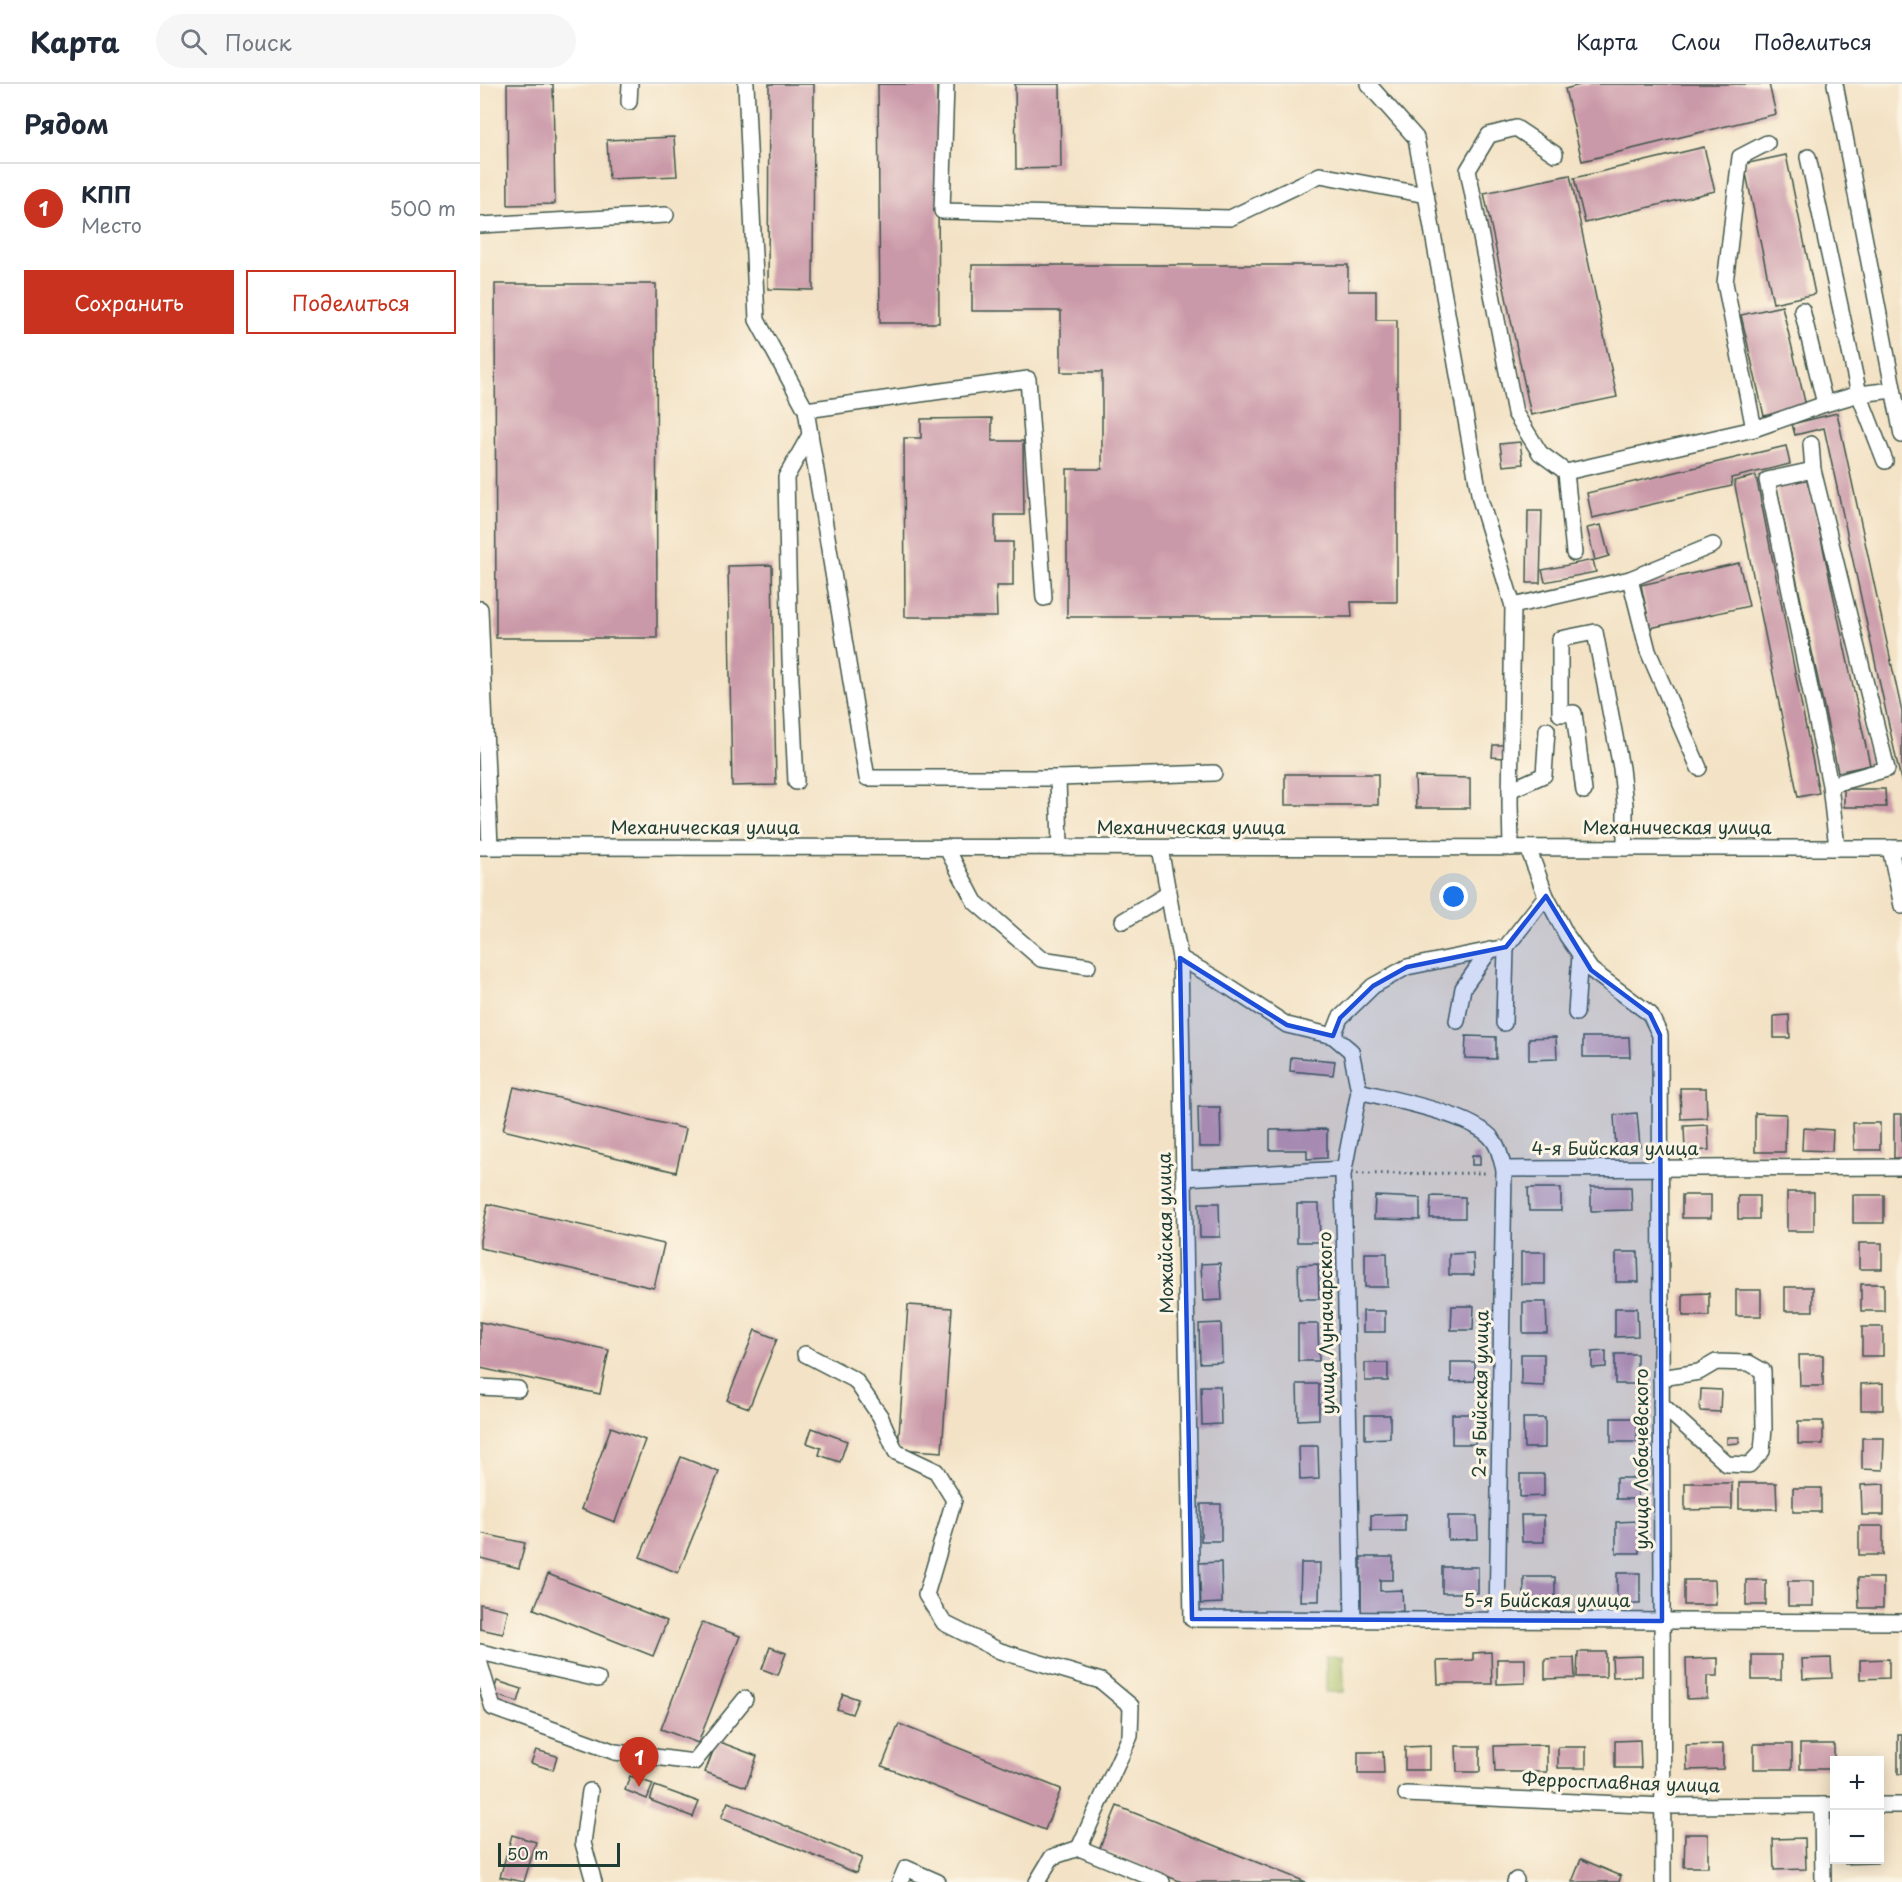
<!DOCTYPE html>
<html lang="ru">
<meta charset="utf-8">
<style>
body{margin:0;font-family:"Playpen Sans",sans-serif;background:#f6f6f7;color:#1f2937}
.controls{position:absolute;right:18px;bottom:18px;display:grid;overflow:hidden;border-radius:0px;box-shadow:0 3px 15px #0003}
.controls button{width:54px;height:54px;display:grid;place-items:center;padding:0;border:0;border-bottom:2px solid #e0e1e3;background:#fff;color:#1f2937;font:30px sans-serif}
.scale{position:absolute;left:18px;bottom:15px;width:122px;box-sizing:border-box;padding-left:6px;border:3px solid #1f3d34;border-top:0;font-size:16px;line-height:21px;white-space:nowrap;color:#1f3d34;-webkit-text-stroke:4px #fcf5e5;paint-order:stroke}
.you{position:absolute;left:974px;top:813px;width:21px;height:21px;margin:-15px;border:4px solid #fff;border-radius:50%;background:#1a73e8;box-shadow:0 0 0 9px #1a73e833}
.badge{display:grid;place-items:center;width:39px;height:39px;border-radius:50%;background:#c8321e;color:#fff;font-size:20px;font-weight:700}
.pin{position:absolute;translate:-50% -50px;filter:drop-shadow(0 2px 3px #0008)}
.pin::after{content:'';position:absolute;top:32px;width:21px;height:18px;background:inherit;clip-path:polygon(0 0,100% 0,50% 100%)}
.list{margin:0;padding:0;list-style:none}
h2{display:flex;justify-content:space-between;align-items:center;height:78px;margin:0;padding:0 24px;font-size:26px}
h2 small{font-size:20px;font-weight:400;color:#747a83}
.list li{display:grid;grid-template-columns:39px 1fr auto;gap:18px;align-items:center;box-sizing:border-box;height:90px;padding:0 24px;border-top:2px solid #e0e1e3}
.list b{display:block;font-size:22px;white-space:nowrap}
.list p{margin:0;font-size:20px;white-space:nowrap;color:#747a83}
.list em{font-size:20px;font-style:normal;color:#747a83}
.actions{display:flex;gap:12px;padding:18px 24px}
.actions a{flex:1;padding:14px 0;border:2px solid #c8321e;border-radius:0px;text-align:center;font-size:21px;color:#c8321e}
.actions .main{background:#c8321e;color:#fff}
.icon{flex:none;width:33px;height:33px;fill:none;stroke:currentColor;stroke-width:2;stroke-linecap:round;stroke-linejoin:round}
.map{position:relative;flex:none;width:1422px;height:1798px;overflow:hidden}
header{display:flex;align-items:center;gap:36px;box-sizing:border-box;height:84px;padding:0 30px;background:#fff;border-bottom:2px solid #e0e1e3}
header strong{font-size:28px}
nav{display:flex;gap:33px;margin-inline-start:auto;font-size:21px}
.search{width:420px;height:54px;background:#f6f6f7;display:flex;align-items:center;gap:15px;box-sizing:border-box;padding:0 21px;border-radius:33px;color:#747a83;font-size:22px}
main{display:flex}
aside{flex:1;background:#fff}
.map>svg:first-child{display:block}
</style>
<header>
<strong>Карта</strong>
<div class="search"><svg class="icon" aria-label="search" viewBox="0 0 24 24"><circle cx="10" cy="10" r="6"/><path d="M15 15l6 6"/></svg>Поиск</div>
<nav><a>Карта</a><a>Слои</a><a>Поделиться</a></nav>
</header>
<main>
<aside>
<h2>Рядом<small></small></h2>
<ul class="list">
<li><span class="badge">1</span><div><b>КПП</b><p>Место</p></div><em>500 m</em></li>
</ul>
<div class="actions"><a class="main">Сохранить</a><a>Поделиться</a></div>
</aside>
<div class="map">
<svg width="1422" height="1798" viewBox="0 0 1422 1798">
<rect width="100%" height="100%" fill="#fcf5e5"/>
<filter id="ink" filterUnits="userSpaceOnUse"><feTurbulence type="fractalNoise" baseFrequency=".0167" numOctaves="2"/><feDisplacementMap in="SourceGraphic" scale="12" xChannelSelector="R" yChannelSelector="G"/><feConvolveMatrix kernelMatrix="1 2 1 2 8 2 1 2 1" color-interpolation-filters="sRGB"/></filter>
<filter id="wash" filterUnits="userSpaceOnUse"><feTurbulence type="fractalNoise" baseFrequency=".008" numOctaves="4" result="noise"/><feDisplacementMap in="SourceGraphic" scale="24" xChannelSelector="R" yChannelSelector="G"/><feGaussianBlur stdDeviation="1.35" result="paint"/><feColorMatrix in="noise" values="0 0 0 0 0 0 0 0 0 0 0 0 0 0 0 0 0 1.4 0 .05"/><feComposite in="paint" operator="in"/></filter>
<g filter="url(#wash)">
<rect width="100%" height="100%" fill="#f3e2c5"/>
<polygon fill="#a5be63" stroke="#627e4c" stroke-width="1.5" points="846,1572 863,1572 864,1608 846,1608"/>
<g id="blocks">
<g fill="#ca99a9">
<polygon points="27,0 73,0 75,120 28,121"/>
<polygon points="289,0 334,0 333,206 288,205"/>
<polygon points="398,0 457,0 459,239 400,239"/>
<polygon points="535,0 580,0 581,84 536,85"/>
<polygon points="1103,0 1289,0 1296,30 1102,77 1085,5"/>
<polygon points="194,53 197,92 129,95 127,56"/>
<polygon points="1224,63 1235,107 1105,139 1094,94"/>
<polygon points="1306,71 1335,210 1293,219 1264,80"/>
<polygon points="1090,91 1137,313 1051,331 1004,109"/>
<polygon points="492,181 868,181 868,207 896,207 896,236 917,236 917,518 871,518 872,533 587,533 587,385 622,385 622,288 581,288 581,227 492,227"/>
<polygon points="15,200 176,200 177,554 16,554"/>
<polygon points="1302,222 1326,322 1284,332 1261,231"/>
<polygon points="1357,329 1422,628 1422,701 1344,344 1315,351 1312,340"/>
<polygon points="512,334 512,357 543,357 544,431 515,431 515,458 533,458 533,502 516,502 517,533 425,533 424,354 441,354 441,335"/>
<polygon points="1040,358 1043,380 1023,382 1020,360"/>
<polygon points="1306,362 1310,380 1251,394 1252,402 1112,434 1107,409"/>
<polygon points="1276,392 1339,709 1318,713 1254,397"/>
<polygon points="1328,394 1390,681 1358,688 1296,401"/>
<polygon points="1048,427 1062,427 1060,499 1047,499"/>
<polygon points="1121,441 1129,472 1115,476 1107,444"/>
<polygon points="1113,476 1116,488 1065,498 1062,486"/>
<polygon points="1259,479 1269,522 1170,544 1161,501"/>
<polygon points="292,481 296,701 252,702 248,482"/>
<polygon points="1013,661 1024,661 1024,674 1012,673"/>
<rect x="805" y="690" width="93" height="31"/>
<polygon points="935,693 990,694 990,724 936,724"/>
<polygon points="1364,705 1405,705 1406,723 1364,723"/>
<polygon points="1309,931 1310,954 1294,954 1294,932"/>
<polygon points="986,952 1016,953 1016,975 985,974"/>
<polygon points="1076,953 1077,975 1049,976 1049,954"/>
<polygon points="1103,953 1149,953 1150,973 1103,973"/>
<polygon points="811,973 855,977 853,991 810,987"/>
<polygon points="34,1003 206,1045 196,1088 23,1046"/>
<polygon points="1200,1004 1226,1004 1227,1034 1201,1035"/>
<polygon points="718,1023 740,1023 741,1063 719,1063"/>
<polygon points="1157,1029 1160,1062 1136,1064 1134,1031"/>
<polygon points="1275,1029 1306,1030 1305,1068 1275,1068"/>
<rect x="1414" y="1030" width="8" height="44"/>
<polygon points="1373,1039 1400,1039 1400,1066 1374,1066"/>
<polygon points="1228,1041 1229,1066 1205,1067 1204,1042"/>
<polygon points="1323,1044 1353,1046 1352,1067 1322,1066"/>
<polygon points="847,1045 847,1074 827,1075 827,1066 790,1066 790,1046"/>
<rect x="992" y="1071" width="8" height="10"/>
<polygon points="1111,1103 1151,1103 1152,1126 1111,1127"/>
<polygon points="1048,1104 1081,1104 1081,1127 1049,1127"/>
<rect x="1307" y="1108" width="27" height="39"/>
<rect x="1202" y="1111" width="29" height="23"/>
<rect x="1373" y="1111" width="31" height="28"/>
<polygon points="895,1112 940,1114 940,1136 894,1135"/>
<polygon points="951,1112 985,1113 985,1134 950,1134"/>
<rect x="1258" y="1112" width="21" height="23"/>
<polygon points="719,1119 739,1119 740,1153 720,1153"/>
<polygon points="8,1120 184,1160 174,1204 0,1164 0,1156"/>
<polygon points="817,1120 839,1120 840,1158 817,1158"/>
<rect x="1379" y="1159" width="23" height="26"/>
<rect x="1041" y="1168" width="24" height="32"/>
<polygon points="1136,1168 1158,1168 1159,1198 1136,1198"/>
<polygon points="885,1169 907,1169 908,1203 885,1203"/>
<polygon points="993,1169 994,1191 969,1191 969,1170"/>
<polygon points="740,1179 742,1216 723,1217 721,1180"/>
<polygon points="838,1180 839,1215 819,1215 818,1181"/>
<rect x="1381" y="1200" width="23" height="27"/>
<rect x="1305" y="1203" width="28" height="24"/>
<rect x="1256" y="1206" width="25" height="26"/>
<polygon points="1229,1209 1229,1232 1203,1232 1203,1210"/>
<polygon points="1043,1218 1066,1218 1067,1249 1043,1249"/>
<polygon points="428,1221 472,1224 462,1368 418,1365"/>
<polygon points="972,1222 994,1222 993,1246 971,1246"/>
<polygon points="1135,1224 1157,1224 1158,1252 1135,1253"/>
<rect x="883" y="1227" width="22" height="21"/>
<polygon points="0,1238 129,1266 120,1310 0,1284"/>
<polygon points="741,1239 742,1278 720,1279 719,1240"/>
<polygon points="818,1240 838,1240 839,1277 818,1277"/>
<rect x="1382" y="1243" width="21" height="29"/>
<polygon points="275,1246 297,1255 269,1324 247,1316"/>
<polygon points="1126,1267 1126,1283 1112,1284 1112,1268"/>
<polygon points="1041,1270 1064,1270 1064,1302 1041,1301"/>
<rect x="1135" y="1270" width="22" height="30"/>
<polygon points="1319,1271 1343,1271 1343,1302 1320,1302"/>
<polygon points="971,1278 995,1278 995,1297 971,1298"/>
<rect x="885" y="1279" width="23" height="18"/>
<polygon points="1403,1299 1403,1326 1381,1326 1381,1300"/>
<polygon points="817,1300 839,1300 839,1335 818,1336"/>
<polygon points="721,1302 740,1302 741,1340 722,1341"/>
<polygon points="1221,1305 1241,1306 1240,1328 1220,1327"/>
<rect x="972" y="1330" width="23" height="30"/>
<polygon points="885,1331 910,1331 910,1354 885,1355"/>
<polygon points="1043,1334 1065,1334 1065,1364 1044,1364"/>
<rect x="1131" y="1334" width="26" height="24"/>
<rect x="1318" y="1337" width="25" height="23"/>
<polygon points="131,1343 165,1356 135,1438 101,1425"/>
<polygon points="332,1344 367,1357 360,1378 339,1371 341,1364 327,1359"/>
<polygon points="1247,1353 1259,1353 1259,1359 1247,1360"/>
<polygon points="1382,1354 1404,1354 1403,1386 1382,1385"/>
<polygon points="819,1362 838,1362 839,1395 820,1396"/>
<polygon points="201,1373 239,1388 198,1489 160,1473"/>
<polygon points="1040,1390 1064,1390 1064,1412 1040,1413"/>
<rect x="1136" y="1394" width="22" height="21"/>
<polygon points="1205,1399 1252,1399 1252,1425 1205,1426"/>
<polygon points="1259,1399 1296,1399 1297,1425 1259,1425"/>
<polygon points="1404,1400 1404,1431 1382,1431 1381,1401"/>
<rect x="1313" y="1404" width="28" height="24"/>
<rect x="721" y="1420" width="20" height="37"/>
<polygon points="925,1430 925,1447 891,1447 891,1431"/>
<polygon points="1041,1431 1064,1431 1064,1458 1042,1458"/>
<polygon points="968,1432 997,1432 998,1455 968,1456"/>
<polygon points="1159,1437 1159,1469 1136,1469 1136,1438"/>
<rect x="1379" y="1442" width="24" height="29"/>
<polygon points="0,1449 45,1459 39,1484 0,1474"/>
<polygon points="881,1473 913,1473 913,1496 900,1496 900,1507 922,1506 923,1527 881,1528"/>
<polygon points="741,1478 742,1519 721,1520 719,1479"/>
<polygon points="821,1479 840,1479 839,1517 820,1517"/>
<rect x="962" y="1483" width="36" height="26"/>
<rect x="1137" y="1489" width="23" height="31"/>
<polygon points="68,1490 187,1537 173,1572 54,1525"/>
<rect x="1044" y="1493" width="31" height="28"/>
<polygon points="1378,1494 1403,1494 1403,1524 1379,1524"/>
<polygon points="1204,1496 1235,1496 1236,1521 1204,1521"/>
<rect x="1266" y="1496" width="20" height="25"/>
<rect x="1308" y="1497" width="25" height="25"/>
<polygon points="0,1520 28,1526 23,1550 0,1545"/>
<polygon points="222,1538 260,1552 218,1659 181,1645"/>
<polygon points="290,1563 306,1569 298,1591 282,1585"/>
<polygon points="1011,1568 1012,1600 958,1600 957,1577 993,1576 993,1569"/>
<polygon points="1098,1568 1126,1568 1126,1593 1097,1593"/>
<rect x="1272" y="1571" width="29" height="25"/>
<polygon points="1162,1572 1162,1592 1133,1593 1132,1573"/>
<polygon points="1094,1574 1095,1594 1065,1595 1065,1575"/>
<polygon points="1238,1574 1238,1592 1227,1592 1227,1614 1207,1615 1206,1575"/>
<polygon points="1351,1574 1352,1594 1323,1595 1322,1575"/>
<polygon points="1017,1575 1045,1575 1045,1599 1017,1600"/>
<polygon points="1409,1575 1409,1594 1380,1595 1380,1576"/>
<polygon points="17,1597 42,1605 38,1618 13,1610"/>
<polygon points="363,1610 378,1615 372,1630 357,1625"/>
<polygon points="419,1640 581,1705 565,1746 402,1682"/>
<rect x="1418" y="1650" width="4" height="40"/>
<polygon points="1160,1656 1161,1684 1135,1684 1135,1657"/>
<polygon points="237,1657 277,1672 266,1703 225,1688"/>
<polygon points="1243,1660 1243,1685 1207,1686 1206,1661"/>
<rect x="1274" y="1660" width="38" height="25"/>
<rect x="1320" y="1660" width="34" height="25"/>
<polygon points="1067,1661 1067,1688 1015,1688 1014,1662"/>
<polygon points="950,1662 950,1686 925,1686 925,1663"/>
<polygon points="976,1662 1000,1662 1000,1688 977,1688"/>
<rect x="1078" y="1663" width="28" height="21"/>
<polygon points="56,1666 77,1672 73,1686 51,1679"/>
<polygon points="878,1668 903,1668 904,1690 878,1690"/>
<polygon points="150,1692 173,1700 167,1715 145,1706"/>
<polygon points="175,1702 219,1718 213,1733 170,1716"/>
<polygon points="248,1718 382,1774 376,1789 241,1734"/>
<polygon points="637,1722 826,1798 702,1798 619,1765"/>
<polygon points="1205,1750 1228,1750 1228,1783 1204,1783"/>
<polygon points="32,1751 56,1758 44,1798 20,1793"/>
<polygon points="1325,1754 1326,1785 1294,1786 1293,1755"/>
<polygon points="1101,1775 1141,1792 1139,1798 1092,1798"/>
<polygon points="1365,1776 1397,1776 1397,1779 1365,1780"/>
</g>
</g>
</g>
<g filter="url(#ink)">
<use href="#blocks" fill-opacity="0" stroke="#3f564a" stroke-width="1.5"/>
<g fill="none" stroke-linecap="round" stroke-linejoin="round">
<g stroke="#3f564a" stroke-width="18">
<g id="minor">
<polyline points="266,0 277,236 326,326 387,694 578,694 580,763"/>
<polyline points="466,0 462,127 750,134 840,91 946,111"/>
<polyline points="888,0 936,54 1000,415 1033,522 1030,719 1031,764"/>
<polyline points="1355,0 1422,351"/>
<polyline points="149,18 150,0"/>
<polyline points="1075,70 1036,44 1009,51 988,86 1035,329 1060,369 1086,388 1274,345 1345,320 1379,310 1413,306"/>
<polyline points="1328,73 1379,310 1405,377"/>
<polyline points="0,141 186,131"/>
<polyline points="1322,226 1345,320"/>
<polyline points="326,326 548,295 564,514"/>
<polyline points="1274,345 1245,199 1260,73 1287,59"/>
<polyline points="1331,360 1333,386"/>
<polyline points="1086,388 1094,469"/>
<polyline points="1150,495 1168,567 1219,684"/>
<polyline points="1033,522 1150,495 1233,461"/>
<polyline points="0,525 10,763"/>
<polyline points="578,694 734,689"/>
<polyline points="316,698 310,575 306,393 330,351"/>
<polyline points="1350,701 1407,685 1333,386 1287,396 1350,701 1357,764"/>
<polyline points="1030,706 1064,691 1067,646"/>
<polyline points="1104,707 1094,629 1080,630 1080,555 1115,548 1141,684 1145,721 1145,764"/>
<polyline points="0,763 1422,764"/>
<polyline points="466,763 495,818 561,875 608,882"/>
<polyline points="680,764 700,874 712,1535 1422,1538"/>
<polyline points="1048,764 1066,812 1087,852 1111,886 1170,930 1180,951 1183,1798"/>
<polyline points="1410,764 1422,822"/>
<polyline points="643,837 688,810"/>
<polyline points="700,874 735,894 807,941 853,952 871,967 879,1007 863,1091 873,1536"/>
<polyline points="1096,929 1100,870"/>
<polyline points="977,937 983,904 1010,866"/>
<polyline points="1024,939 1026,863"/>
<polyline points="853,952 860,934 893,902 927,883 1026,863 1066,812"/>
<path d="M879,1007C909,1015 1001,1031 1015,1059C1020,1066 1021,1077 1024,1085L1422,1083"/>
<polyline points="704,1094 864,1085"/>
<polyline points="325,1270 375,1296 400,1332 416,1368 456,1387 474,1416 446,1511 464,1539 520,1567 621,1597 651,1622 650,1652 599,1764 682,1798"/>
<polyline points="1181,1294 1219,1288 1236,1278 1269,1279 1283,1287 1284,1344 1282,1367 1269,1381 1247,1380 1181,1320"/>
<polyline points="0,1303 38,1305"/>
<polyline points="1017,1536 1024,1085"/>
<polyline points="0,1568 118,1595"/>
<polyline points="0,1580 13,1624 135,1668 214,1678 265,1615"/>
<polyline points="110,1707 103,1759 114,1798"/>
<polyline points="926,1710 1183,1722 1354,1721"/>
<polyline points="1342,1721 1343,1798"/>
<polyline points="1400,1721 1422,1721"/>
<polyline points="420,1798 426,1784 458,1798"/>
<polyline points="557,1798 572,1773 599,1764"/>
<polyline points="1035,1798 1036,1796"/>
</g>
</g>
<polyline stroke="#3f564a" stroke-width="3" stroke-dasharray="1.5 4.5" stroke-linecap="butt" points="877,1090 1008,1089"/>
<use href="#minor" stroke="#fff" stroke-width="15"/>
</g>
</g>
<path fill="#1d4ed8" fill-opacity="0.2" stroke="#1d4ed8" stroke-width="4.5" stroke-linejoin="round" d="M1066,812L1111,886L1170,930L1180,951L1182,1537L712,1535L700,874L807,941L853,952L860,934L893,902L927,883L1026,863Z"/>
<g text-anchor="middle" stroke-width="6" stroke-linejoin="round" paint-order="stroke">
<g font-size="18" fill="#1f3d34" stroke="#fcf5e5">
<text x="225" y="750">Механическая улица</text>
<text x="711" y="750">Механическая улица</text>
<text x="1197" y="750">Механическая улица</text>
<text x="1135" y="1071">4-я Бийская улица</text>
<text transform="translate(686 1149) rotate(-91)" y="6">Можайская улица</text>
<text transform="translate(847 1239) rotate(-91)" y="6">улица Луначарского</text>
<text transform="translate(1001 1310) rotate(-89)" y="6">2-я Бийская улица</text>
<text transform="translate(1162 1375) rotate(-90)" y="6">улица Лобачевского</text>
<text x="1067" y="1523">5-я Бийская улица</text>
<text transform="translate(1141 1699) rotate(2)" y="6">Ферросплавная улица</text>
</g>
</g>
</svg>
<div class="controls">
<button>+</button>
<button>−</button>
</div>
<div class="scale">50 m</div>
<div class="you"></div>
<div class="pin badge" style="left:159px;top:1703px">1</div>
</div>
</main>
